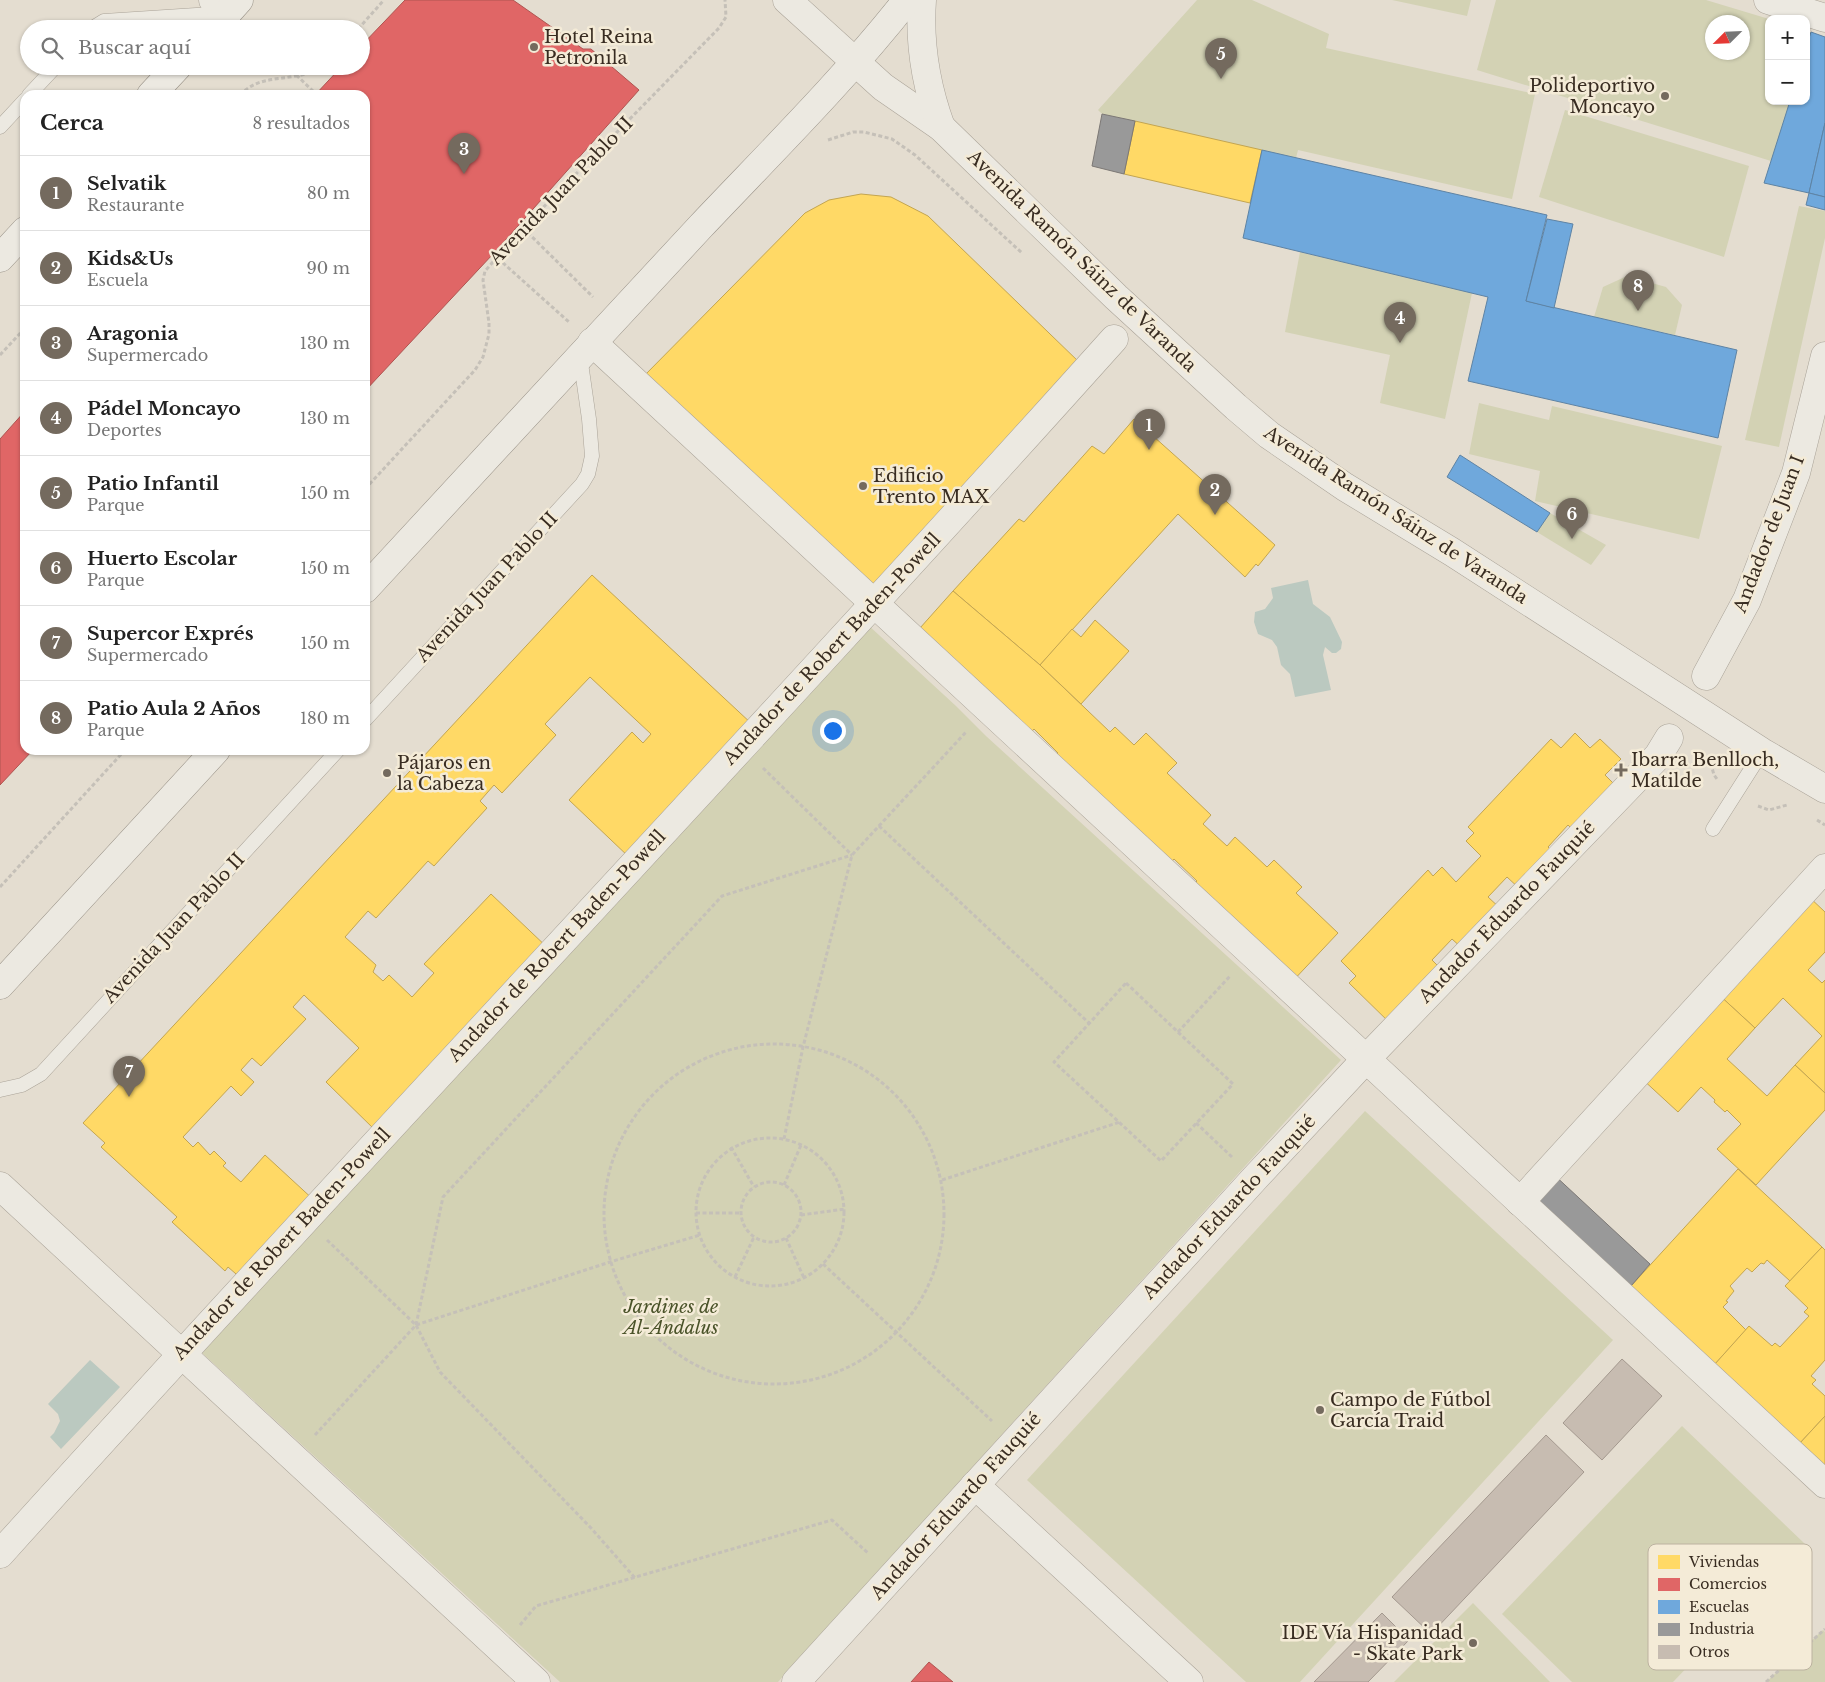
<!DOCTYPE html>
<html lang="es">
<meta charset="utf-8">
<style>
body{margin:0;font-family:"Libre Baskerville",serif;background:#f6f6f6;color:#222}
.controls{position:absolute;right:15px;top:15px;display:grid;overflow:hidden;border-radius:10px;box-shadow:0 1px 4px #0004}
.controls button{width:45px;height:45px;display:grid;place-items:center;padding:0;border:0;border-bottom:1px solid #e0e0e0;background:#fff;color:#222;font:25px sans-serif}
.compass{position:absolute;left:1705px;top:15px;width:45px;height:45px;border-radius:50%;background:#fff;box-shadow:0 1px 4px #0004;rotate:246deg}
.you{position:absolute;left:832px;top:730px;width:18px;height:18px;margin:-12px;border:4px solid #fff;border-radius:50%;background:#1a73e8;box-shadow:0 0 0 8px #1a73e833}
.badge{display:grid;place-items:center;width:32px;height:32px;border-radius:50%;background:#746a5e;color:#fff;font-size:16px;font-weight:700}
.pin{position:absolute;translate:-50% -41px;filter:drop-shadow(0 1px 2px #0008)}
.pin::after{content:'';position:absolute;top:26px;width:18px;height:15px;background:inherit;clip-path:polygon(0 0,100% 0,50% 100%)}
.list{margin:0;padding:0;list-style:none}
h2{display:flex;justify-content:space-between;align-items:center;height:65px;margin:0;padding:0 20px;font-size:21px}
h2 small{font-size:16px;font-weight:400;color:#767676}
.list li{display:grid;grid-template-columns:32px 1fr auto;gap:15px;align-items:center;box-sizing:border-box;height:75px;padding:0 20px;border-top:1px solid #e0e0e0}
.list b{display:block;font-size:19px;white-space:nowrap}
.list p{margin:0;font-size:16px;white-space:nowrap;color:#767676}
.list em{font-size:16px;font-style:normal;color:#767676}
.icon{flex:none;width:28px;height:28px;fill:none;stroke:currentColor;stroke-width:2;stroke-linecap:round;stroke-linejoin:round}
.map{position:relative;flex:none;width:1825px;height:1682px;overflow:hidden}
.search{position:absolute;background:#fff;box-shadow:0 1px 4px #0004;left:20px;top:20px;width:350px;height:55px;display:flex;align-items:center;gap:12px;box-sizing:border-box;padding:0 18px;border-radius:28px;color:#767676;font-size:19px}
.panel{position:absolute;background:#fff;box-shadow:0 1px 4px #0004;left:20px;top:90px;width:350px;height:665px;border-radius:15px}
.map>svg:first-child{display:block}
</style>
<div class="map">
<svg width="1825" height="1682" viewBox="0 0 1825 1682">
<rect width="100%" height="100%" fill="#e4ddd0"/>
<g fill="#d3d2b4" fill-rule="evenodd">
<polygon points="1197,0 1252,0 1329,34 1326,48 1535,94 1512,199 1298,150 1296,158 1102,114 1098,110"/>
<polygon points="1392,0 1471,0 1467,16"/>
<path d="M1496,0H1706L1769,19V101H1806V31L1825,37V197L1764,183L1771,161L1477,70ZM1712,22H1742V52H1712Z"/>
<polygon points="1565,110 1749,166 1724,257 1539,197"/>
<polygon points="1799,206 1825,211 1825,238 1779,447 1745,440"/>
<polygon points="1300,252 1472,293 1445,419 1380,403 1390,355 1285,332"/>
<polygon points="1627,276 1666,287 1682,305 1675,335 1594,317 1603,287"/>
<polygon points="1479,403 1549,420 1552,406 1722,446 1699,539 1535,501 1540,471 1469,454"/>
<polygon points="1550,513 1606,545 1591,565 1537,532"/>
<polygon points="867,624 956,706 986,736 1341,1060 778,1682 560,1682 201,1352"/>
<polygon points="1365,1111 1613,1340 1300,1682 1246,1682 1027,1480"/>
<polygon points="1682,1426 1805,1544 1673,1682 1572,1682 1502,1614"/>
<polygon points="1473,1603 1550,1682 1394,1682"/>
<polygon points="1823,1630 1825,1632 1825,1682 1766,1682"/>
</g>
<g fill="#bbc9c0">
<polygon points="1308,580 1313,604 1330,617 1342,642 1341,649 1336,653 1332,653 1325,647 1323,655 1331,690 1295,697 1290,674 1281,665 1277,647 1272,640 1258,634 1254,622 1255,612 1265,609 1273,598 1271,588"/>
<polygon points="90,1360 120,1387 61,1449 50,1437 54,1433 60,1421 58,1414 48,1404"/>
</g>
<g fill="#ffd966" stroke="#c3a551">
<polygon points="1135,121 1262,150 1250,203 1124,174"/>
<polygon points="861,194 891,197 928,216 1080,363 872,594 642,378 805,213 829,200"/>
<polygon points="1134,419 1275,545 1258,566 1256,564 1245,577 1178,514 1040,665 953,591 1019,519 1024,522 1092,446 1104,454"/>
<polygon points="592,575 753,725 630,858 569,800 632,732 643,743 651,734 590,677 545,724 556,735 502,793 494,785 480,801 487,808 434,866 428,861 376,918 368,911 345,937 376,965 373,972 383,981 389,975 412,997 434,973 424,964 491,894 550,950 376,1131 326,1082 359,1048 304,995 293,1007 306,1019 261,1066 252,1058 241,1070 254,1082 241,1096 231,1086 183,1137 193,1147 198,1142 210,1155 214,1151 226,1163 223,1166 241,1182 265,1155 316,1202 243,1280 228,1267 225,1271 172,1222 177,1217 101,1147 105,1143 83,1123"/>
<polygon points="953,591 1040,665 1110,732 1115,727 1134,745 1146,733 1177,763 1167,773 1211,815 1203,824 1227,846 1235,837 1267,867 1274,860 1302,887 1296,893 1338,933 1289,985 1188,890 1197,881 1174,859 1165,869 1050,761 1058,753 1034,729 1024,740 912,637"/>
<polygon points="1095,620 1129,651 1081,704 1040,665 1072,629 1081,637"/>
<polygon points="1575,733 1590,748 1600,739 1621,759 1605,775 1620,790 1577,834 1568,825 1548,847 1556,855 1521,890 1507,877 1488,897 1501,909 1463,949 1452,939 1432,960 1443,971 1392,1025 1349,983 1356,976 1341,961 1428,870 1433,876 1442,867 1456,882 1481,856 1466,841 1474,833 1468,827 1551,739 1561,748"/>
<polygon points="1807,895 1825,912 1825,952 1808,970 1822,983 1825,980 1825,1093 1795,1065 1822,1036 1783,998 1755,1028 1717,993"/>
<polygon points="1717,993 1755,1028 1727,1059 1767,1096 1795,1065 1825,1093 1825,1110 1756,1185 1717,1149 1741,1124 1727,1110 1725,1112 1714,1102 1715,1100 1701,1087 1678,1112 1640,1077"/>
<polygon points="1738,1169 1822,1247 1790,1281 1767,1260 1764,1264 1761,1263 1752,1272 1747,1268 1730,1286 1734,1291 1726,1301 1728,1302 1723,1307 1746,1330 1715,1364 1631,1286"/>
<polygon points="1822,1247 1825,1250 1825,1360 1811,1376 1816,1380 1812,1384 1825,1396 1825,1416 1800,1443 1715,1364 1749,1326 1772,1346 1775,1343 1780,1347 1809,1316 1804,1312 1808,1308 1785,1286"/>
<polygon points="1825,1416 1825,1466 1800,1443"/>
</g>
<g fill="#e06666" stroke="#ae5551">
<polygon points="405,0 513,0 583,49 591,49 639,90 493,254 365,391 365,95 315,95 342,66 361,66 361,46"/>
<polygon points="25,411 25,750 33,750 0,785 0,439"/>
<polygon points="929,1662 953,1682 911,1682"/>
</g>
<g fill="#6fa8dc" stroke="#5e83a4">
<polygon points="1811,32 1825,37 1825,123 1809,193 1764,183 1790,101 1806,101 1806,47"/>
<polygon points="1825,123 1825,197 1809,193"/>
<polygon points="1262,150 1547,215 1526,301 1737,350 1718,438 1468,381 1488,297 1243,238"/>
<polygon points="1809,193 1825,197 1825,210 1806,205"/>
<polygon points="1547,219 1573,224 1554,308 1526,301"/>
<polygon points="1460,455 1550,513 1537,532 1447,477"/>
</g>
<g fill="#999" stroke="#7c7875">
<polygon points="1102,114 1135,121 1124,174 1092,166"/>
<polygon points="1551,1172 1650,1264 1631,1286 1531,1193"/>
</g>
<g fill="#c7bcb1" stroke="#a4998f">
<polygon points="1622,1359 1662,1396 1602,1460 1563,1423"/>
<polygon points="1546,1435 1584,1472 1431,1634 1392,1597"/>
<polygon points="1382,1613 1409,1640 1368,1682 1314,1682"/>
</g>
<g fill="none" stroke-linecap="round" stroke-linejoin="round">
<g stroke="#aaa398" stroke-width="15">
<g id="lane">
<polyline points="91,29 104,21 227,13"/>
<polyline points="29,95 56,66"/>
<polyline points="0,127 25,100"/>
<polyline points="365,720 582,484 588,474 592,456 589,419 580,356"/>
<polyline points="1713,829 1762,752"/>
<polyline points="0,1090 22,1085 41,1074 338,750"/>
</g>
</g>
<g stroke="#aaa398" stroke-width="29">
<g id="street">
<polyline points="213,0 227,13"/>
<polyline points="787,0 883,87 941,127 1116,297 1236,407 1269,435 1345,487 1452,552 1762,752 1825,789"/>
<path d="M922,0C919,43 926,86 941,127"/>
<polyline points="1768,0 1825,18"/>
<polyline points="592,342 1825,1484"/>
<polyline points="1706,676 1747,600 1796,473 1825,356"/>
<polyline points="0,1186 536,1682"/>
<polyline points="1520,1202 1825,868"/>
<polyline points="975,1485 1189,1682"/>
<path d="M0,1554C368,1146 747,748 1114,339"/>
<polyline points="796,1682 1255,1178 1366,1059 1658,756 1669,738"/>
</g>
</g>
<g stroke="#999288" stroke-width="29">
<g id="secondary">
<polyline points="213,29 239,0"/>
<polyline points="151,95 178,66"/>
<polyline points="0,258 25,231"/>
<path d="M365,589C477,467 589,347 701,226C771,152 844,80 907,0"/>
<polyline points="0,985 216,750"/>
</g>
</g>
<g stroke="#c5c0b8" stroke-width="3" stroke-dasharray="4 2.5" stroke-linecap="butt">
<polyline points="358,29 384,0"/>
<polyline points="287,66 316,94"/>
<path d="M240,95C256,78 275,80 296,76C306,75 314,71 323,66"/>
<polyline points="828,140 853,132 864,132 892,139 915,155 1022,253"/>
<polyline points="523,228 593,297"/>
<polyline points="493,254 569,322"/>
<polyline points="0,355 25,328"/>
<polyline points="365,489 475,370 483,357 489,334 489,323 483,280 485,271 523,228 719,28 726,17 725,0"/>
<polyline points="1709,757 1714,775 1717,779"/>
<polyline points="763,768 852,855"/>
<polyline points="1758,806 1769,810 1787,805"/>
<polyline points="1817,820 1825,825"/>
<polyline points="879,826 1090,1024"/>
<polyline points="0,887 125,750"/>
<polygon points="1126,983 1233,1084 1161,1161 1054,1062"/>
<polyline points="1178,1032 1231,975"/>
<circle cx="774" cy="1214" r="170"/>
<polyline points="1196,1123 1232,1157"/>
<circle cx="770" cy="1212" r="74"/>
<polyline points="784,1139 803,1047 852,855 967,731"/>
<polyline points="731,1147 754,1187"/>
<polyline points="942,1180 1120,1122"/>
<circle cx="771" cy="1212" r="30"/>
<polyline points="784,1185 801,1145"/>
<polyline points="696,1213 741,1213"/>
<polyline points="801,1215 845,1209"/>
<polyline points="786,1238 804,1278"/>
<polyline points="327,1240 416,1325 440,1372 591,1528 635,1578"/>
<polyline points="823,1264 992,1421"/>
<polyline points="735,1277 754,1237"/>
<polyline points="416,1325 443,1197 722,896 852,855"/>
<polyline points="315,1435 416,1325 610,1262 700,1235"/>
<polyline points="520,1625 536,1606 832,1520 869,1554"/>
<polyline points="1766,1682 1825,1629"/>
</g>
<use href="#lane" stroke="#ece9e1" stroke-width="14"/>
<use href="#street" stroke="#ece9e1" stroke-width="28"/>
<use href="#secondary" stroke="#ece9e1" stroke-width="28"/>
</g>
<g fill="#746a5e" stroke="#f4ebd7" stroke-width="2">
<circle cx="534" cy="47" r="5"/>
<circle cx="1665" cy="96" r="5"/>
<circle cx="863" cy="486" r="5"/>
<path d="M1618.5 762.5h5v5h5v5h-5v5h-5v-5h-5v-5h5z"/>
<circle cx="387" cy="773" r="5"/>
<circle cx="1320" cy="1410" r="5"/>
<circle cx="1473" cy="1643" r="5"/>
</g>
<g text-anchor="middle" stroke-width="5" stroke-linejoin="round" paint-order="stroke">
<g font-size="18" fill="#382c21" stroke="#f4ebd7" text-anchor="start">
<text x="544" y="43">Hotel Reina<tspan x="544" dy="21">Petronila</tspan></text>
<text x="1655" y="92" text-anchor="end">Polideportivo<tspan x="1655" dy="21">Moncayo</tspan></text>
<text x="873" y="482">Edificio<tspan x="873" dy="21">Trento MAX</tspan></text>
<text x="1631" y="766">Ibarra Benlloch,<tspan x="1631" dy="21">Matilde</tspan></text>
<text x="397" y="769">Pájaros en<tspan x="397" dy="21">la Cabeza</tspan></text>
<text x="1330" y="1406">Campo de Fútbol<tspan x="1330" dy="21">García Traid</tspan></text>
<text x="1463" y="1639" text-anchor="end">IDE Vía Hispanidad<tspan x="1463" dy="21">- Skate Park</tspan></text>
</g>
<g font-size="18" fill="#382c21" stroke="#f4ebd7">
<text transform="translate(561 191) rotate(-46)" y="6">Avenida Juan Pablo II</text>
<text transform="translate(1082 261) rotate(44)" y="6">Avenida Ramón Sáinz de Varanda</text>
<text transform="translate(1396 515) rotate(33)" y="6">Avenida Ramón Sáinz de Varanda</text>
<text transform="translate(1769 534) rotate(-69)" y="6">Andador de Juan I</text>
<text transform="translate(487 587) rotate(-47)" y="6">Avenida Juan Pablo II</text>
<text transform="translate(832 649) rotate(-47)" y="6">Andador de Robert Baden-Powell</text>
<text transform="translate(1507 912) rotate(-46)" y="6">Andador Eduardo Fauquié</text>
<text transform="translate(174 928) rotate(-47)" y="6">Avenida Juan Pablo II</text>
<text transform="translate(557 946) rotate(-47)" y="6">Andador de Robert Baden-Powell</text>
<text transform="translate(1229 1207) rotate(-47)" y="6">Andador Eduardo Fauquié</text>
<text transform="translate(282 1244) rotate(-47)" y="6">Andador de Robert Baden-Powell</text>
<text transform="translate(956 1506) rotate(-48)" y="6">Andador Eduardo Fauquié</text>
</g>
<g font-size="18" font-style="italic" fill="#4a5329" stroke="#f4ebd7">
<text x="671" y="1313">Jardines de<tspan x="671" dy="21">Al-Ándalus</tspan></text>
</g>
</g>
<rect x="1648" y="1544" width="164" height="126" rx="8" fill="#f4ebd7" stroke="#bcb2a0" stroke-width="1"/>
<rect x="1658" y="1555" width="22" height="14" fill="#ffd966"/>
<rect x="1658" y="1578" width="22" height="13" fill="#e06666"/>
<rect x="1658" y="1600" width="22" height="14" fill="#6fa8dc"/>
<rect x="1658" y="1623" width="22" height="13" fill="#999"/>
<rect x="1658" y="1645" width="22" height="14" fill="#c7bcb1"/>
<g font-size="14" fill="#382c21">
<text x="1689" y="1567">Viviendas</text>
<text x="1689" y="1589">Comercios</text>
<text x="1689" y="1612">Escuelas</text>
<text x="1689" y="1634">Industria</text>
<text x="1689" y="1657">Otros</text>
</g>
</svg>
<div class="controls">
<button>+</button>
<button>−</button>
</div>
<svg class="compass" viewBox="-18 -18 36 36"><path d="M0-13l5 13h-10z" fill="#e53935"/><path d="M0 13l5-13h-10z" fill="#767676"/></svg>
<div class="you"></div>
<div class="pin badge" style="left:1149px;top:450px">1</div>
<div class="pin badge" style="left:1215px;top:515px">2</div>
<div class="pin badge" style="left:464px;top:174px">3</div>
<div class="pin badge" style="left:1400px;top:343px">4</div>
<div class="pin badge" style="left:1221px;top:79px">5</div>
<div class="pin badge" style="left:1572px;top:539px">6</div>
<div class="pin badge" style="left:129px;top:1097px">7</div>
<div class="pin badge" style="left:1638px;top:311px">8</div>
<div class="search"><svg class="icon" aria-label="search" viewBox="0 0 24 24"><circle cx="10" cy="10" r="6"/><path d="M15 15l6 6"/></svg>Buscar aquí</div>
<section class="panel">
<h2>Cerca<small>8 resultados</small></h2>
<ul class="list">
<li><span class="badge">1</span><div><b>Selvatik</b><p>Restaurante</p></div><em>80 m</em></li>
<li><span class="badge">2</span><div><b>Kids&amp;Us</b><p>Escuela</p></div><em>90 m</em></li>
<li><span class="badge">3</span><div><b>Aragonia</b><p>Supermercado</p></div><em>130 m</em></li>
<li><span class="badge">4</span><div><b>Pádel Moncayo</b><p>Deportes</p></div><em>130 m</em></li>
<li><span class="badge">5</span><div><b>Patio Infantil</b><p>Parque</p></div><em>150 m</em></li>
<li><span class="badge">6</span><div><b>Huerto Escolar</b><p>Parque</p></div><em>150 m</em></li>
<li><span class="badge">7</span><div><b>Supercor Exprés</b><p>Supermercado</p></div><em>150 m</em></li>
<li><span class="badge">8</span><div><b>Patio Aula 2 Años</b><p>Parque</p></div><em>180 m</em></li>
</ul>
</section>
</div>
